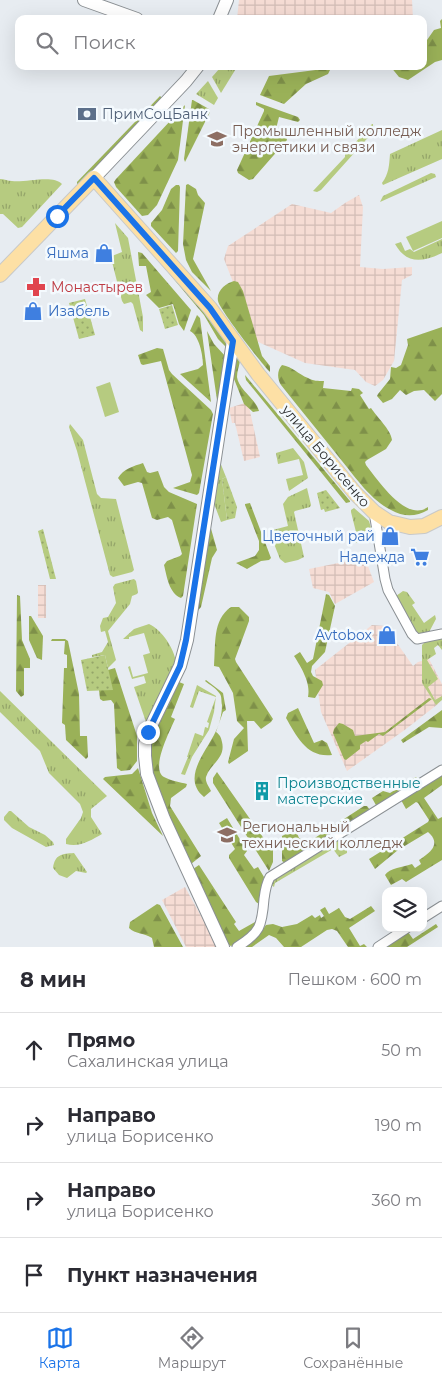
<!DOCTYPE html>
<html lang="ru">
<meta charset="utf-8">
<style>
body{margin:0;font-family:Montserrat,sans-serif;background:#f2f2f3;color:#2b2b33}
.controls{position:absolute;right:15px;bottom:15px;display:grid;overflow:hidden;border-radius:10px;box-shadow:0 5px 20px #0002}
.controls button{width:45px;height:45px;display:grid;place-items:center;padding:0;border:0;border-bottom:1px solid #e1e1e2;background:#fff;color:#2b2b33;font:25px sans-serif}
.stop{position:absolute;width:15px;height:15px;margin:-11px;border:4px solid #1a73e8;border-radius:50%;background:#fff}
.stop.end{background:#1a73e8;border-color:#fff;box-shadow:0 1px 5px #0008}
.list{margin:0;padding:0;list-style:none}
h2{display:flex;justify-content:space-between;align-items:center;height:65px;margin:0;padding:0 20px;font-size:21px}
h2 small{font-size:16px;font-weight:400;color:#7c7c81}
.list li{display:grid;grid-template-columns:32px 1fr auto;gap:15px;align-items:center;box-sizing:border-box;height:75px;padding:0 20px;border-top:1px solid #e1e1e2}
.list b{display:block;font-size:19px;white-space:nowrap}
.list p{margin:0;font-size:16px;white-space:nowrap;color:#7c7c81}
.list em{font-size:16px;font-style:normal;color:#7c7c81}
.icon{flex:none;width:28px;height:28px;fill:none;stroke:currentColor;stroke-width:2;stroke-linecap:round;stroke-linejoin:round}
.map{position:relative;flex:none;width:442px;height:947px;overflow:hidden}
.search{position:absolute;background:#fff;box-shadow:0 5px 20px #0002;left:15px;right:15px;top:15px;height:55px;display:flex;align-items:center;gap:12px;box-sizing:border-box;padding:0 18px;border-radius:10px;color:#7c7c81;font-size:19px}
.sheet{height:365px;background:#fff}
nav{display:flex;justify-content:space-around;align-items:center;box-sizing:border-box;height:70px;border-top:1px solid #e1e1e2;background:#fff;font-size:14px;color:#7c7c81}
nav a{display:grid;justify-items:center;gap:2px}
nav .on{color:#1a73e8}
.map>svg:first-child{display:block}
</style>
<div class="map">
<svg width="442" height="947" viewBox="0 0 442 947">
<defs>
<pattern id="industrial-grid" width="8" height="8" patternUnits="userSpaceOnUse" patternTransform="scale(1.25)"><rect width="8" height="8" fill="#f5dcd4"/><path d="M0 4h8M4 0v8" fill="none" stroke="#d2bdb6"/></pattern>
<pattern id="grass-tufts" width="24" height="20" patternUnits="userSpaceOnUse" patternTransform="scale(1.25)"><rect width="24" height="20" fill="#b6cb80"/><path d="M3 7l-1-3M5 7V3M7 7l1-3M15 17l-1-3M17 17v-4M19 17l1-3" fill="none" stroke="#94a569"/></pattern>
<pattern id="forest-firs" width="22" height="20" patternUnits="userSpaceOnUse" patternTransform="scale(1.25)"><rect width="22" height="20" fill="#9ab158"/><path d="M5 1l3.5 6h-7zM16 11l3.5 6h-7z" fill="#7e9049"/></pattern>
<pattern id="park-dots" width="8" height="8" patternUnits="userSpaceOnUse" patternTransform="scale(1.25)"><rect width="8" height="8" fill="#b6cb80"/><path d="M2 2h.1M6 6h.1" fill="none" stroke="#94a569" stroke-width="1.8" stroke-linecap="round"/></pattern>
</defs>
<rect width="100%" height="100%" fill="#e7ecf1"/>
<g fill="url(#industrial-grid)">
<polygon points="239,0 412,0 413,19 237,19"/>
<polygon points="359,195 363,207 360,267 383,269 412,267 412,275 402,280 394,361 383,380 375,386 366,382 355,370 305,363 256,341 224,259 228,246 292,204 331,213 345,203"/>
<polygon points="248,402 260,457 244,461 235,423 232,423 229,408"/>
<polygon points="363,553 374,582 335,604 329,592 313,588 309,569 348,561"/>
<polygon points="46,585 46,618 38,618 38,585"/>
<polygon points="372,625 385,626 413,666 418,662 429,659 442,684 442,699 438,704 406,729 347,771 321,712 315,670"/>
<polygon points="185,887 218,947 186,947 162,900"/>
</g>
<g fill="url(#grass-tufts)">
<polygon points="224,67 237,67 221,93 212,77 220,68"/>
<polygon points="208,81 218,98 214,105 196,94"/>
<polygon points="372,124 373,124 373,132 321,190 317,192 313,191 345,157 345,154"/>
<path d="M442,130V159L383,185L382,183C389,173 389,166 390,154Z"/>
<polygon points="431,173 435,174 436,177 380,202 383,196"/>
<path d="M0,179C4,179 8,181 12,181C25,183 53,174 62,184L22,227L18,228L3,214H0Z"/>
<polygon points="115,223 128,238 143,317 143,332 140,330 133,304 131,302 124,304 122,301 111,258 112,256 122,252"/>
<path d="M442,239V253C423,262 407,265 395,244L401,242L405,251L410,249L414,252Z"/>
<polygon points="70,424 83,440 97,494 101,498 116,499 134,570 132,572 113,577 110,575 77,451 69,427"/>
<polygon points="293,448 304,462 308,478 289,491 286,479 303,475 299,459 278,464 276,453"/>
<polygon points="220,462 226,477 222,479 227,520 221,522 213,501"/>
<polygon points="307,488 311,505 310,507 295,511 294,512 304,557 298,560 285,563 280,559 269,531 288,526 283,504 288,497"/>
<polygon points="354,508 369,521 371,528 356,543 355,542 357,536 351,512 351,510"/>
<polygon points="134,579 136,581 138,592 137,594 132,596 130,604 108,631 116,660 108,668 105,655 92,657 92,655 102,652 108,642 105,631 101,632 100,626 103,618 108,617 116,603 113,587 115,584"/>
<polygon points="403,591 407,592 415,603 412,605 424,623 435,615 436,619 428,634 416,634 396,596"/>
<path d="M149,624C162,630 174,648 176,662L146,722L134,687L146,683L144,676L132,679L128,667L130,666L133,677L148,673L143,655L150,653L144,633L129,637V639H123L134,629Z"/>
<polygon points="442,637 442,650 438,645 434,648 436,654 427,660 438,679 428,687 435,700 442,696 442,700 436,705 422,683 422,645 426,641"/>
<polygon points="197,685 216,696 214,712 209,730 192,757 185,775 181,774 188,757 187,757 195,733 203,736 205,727 208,728 209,723 207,722 216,697 199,691 193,708 190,707"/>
<path d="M0,691L107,796L91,809V817L102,834C91,840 80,848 66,844V839L81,818L83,812L80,804L49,773L40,751L0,712Z"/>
<polygon points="9,811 11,811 29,827 45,835 53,842 54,845 46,847 12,828 4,820 4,817"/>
<path d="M336,841H339C342,844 348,849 347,853L339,857L333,849L275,883L274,887L270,884L275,878Z"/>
<path d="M74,853L87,872L86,873L76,871L67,878L59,875L53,868C55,854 62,854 74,853Z"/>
</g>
<g fill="url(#forest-firs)">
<polygon points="442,19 442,60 435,62 408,80 399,77 390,66 423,66 423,40 427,40 434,30 441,28 440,21"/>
<polygon points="331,68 328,74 306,84 284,104 260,95 269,76"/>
<polygon points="160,96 162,98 79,185 77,184 77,182"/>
<polygon points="192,100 193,100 209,109 210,112 185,162 184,159"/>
<polygon points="256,102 298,117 300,120 298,122 279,117 275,133 286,137 287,140 253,179 249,180 238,173 237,170 264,111 264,109 256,105"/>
<polygon points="185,105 178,160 157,205 148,215 142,216 116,187 114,182 116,179"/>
<polygon points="188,184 196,189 198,195 205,203 193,259 211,291 192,272 186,260 183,244 186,185"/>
<polygon points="176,185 179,185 180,187 178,251 176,253 151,226 151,223 162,210 171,189"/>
<polygon points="139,238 207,312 227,341 227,348 218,339 204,315"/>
<polygon points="138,252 142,253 191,310 184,331 179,324 173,304 159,308 146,295 151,292 146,266 139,266"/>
<path d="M234,281L238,282L243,291L262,356L270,366V372C261,363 220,310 218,301C216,291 226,283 234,281Z"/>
<path d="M197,315L200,318L211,402L180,374L198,369L203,365C203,355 199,335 190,331Z"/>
<polygon points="442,327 442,394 435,401 424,390 414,391 406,395 400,390 392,399 383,403 377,396 378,394 390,379 391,367 396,368 401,365 408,345 407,339"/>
<polygon points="207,331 214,344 226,357 218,407"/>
<polygon points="157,348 163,349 169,370 172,374 211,410 213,414 199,493 197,495 173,488 190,482 192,475 161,361 143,365 141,364 138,355"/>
<path d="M237,358L240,361C239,366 237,372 237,377C238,389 256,399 259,411L253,412L244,404L232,374L235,360Z"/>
<path d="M282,365C293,367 298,374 308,378C313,381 318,381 324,381L323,388L351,391L352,388L359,389L363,393L360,395L369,409L371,408C377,417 391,430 392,440L386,449L367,460L365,462L366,465C378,480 406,523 428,507V510C416,517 403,517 391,510C371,500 356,478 342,461C322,436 301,410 281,385C277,379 277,370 282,365Z"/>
<polygon points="245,375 350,501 350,502 346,503 246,380"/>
<path d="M143,463L147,472L150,473L158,471L164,487L169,492L197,504L183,596L181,598C169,593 167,577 164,565L167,561L180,556L182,554L172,520L168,517L157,520L152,518L142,483L138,482L124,486L118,478C123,469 134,466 143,463Z"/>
<polygon points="250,503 271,558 269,560 261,561 247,569 236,563 255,556 259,550 259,541 245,505 245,504"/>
<polygon points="210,525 217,550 212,558 201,607 196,613"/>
<path d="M326,594L329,595L335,606L325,652L312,666L311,672L313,676L322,681L323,685L315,698L308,697C311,683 301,667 294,656L300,652L307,663L313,659Z"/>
<polygon points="17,595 20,596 22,640 30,659 30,668 24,668 24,695 21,697 16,691"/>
<path d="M231,607H239L249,617V621L235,659L236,662L273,719L271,722L261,729L254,721H247L248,751L229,764L228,762L234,739L244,728L237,721L233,693L219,667L214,666C216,645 212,620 231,607Z"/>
<polygon points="29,616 31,616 43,636 42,660 37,658 29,640"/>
<polygon points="52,639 65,639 68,641 79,694 80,736 87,736 88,757 86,759 66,740 65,725 62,723 64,668 67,668 67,655 64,654 65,641 51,641"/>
<polygon points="115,668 137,736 137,761 130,770 121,771 117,768 114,704 111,700 103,701 100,699 99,690 108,670"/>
<path d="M206,680L223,693L226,710L223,712L216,732C220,735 221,737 222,742C226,758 210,764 206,777C205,782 209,787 211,791L204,797C182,779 204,754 214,735C219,726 222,715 222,705C221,701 222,697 220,694C216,688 210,685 205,681Z"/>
<path d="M179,682L184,684L171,717L175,719C170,731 150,769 164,777C171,781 180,782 187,784L186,787L171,798L170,806L201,856L191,864L189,863L151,773L149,755L153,734Z"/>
<polygon points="429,698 432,699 383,736 379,734 368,742 366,741 360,745 360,749 346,760 344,759 333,733 334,729 339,723 343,724 353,730 355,736 385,732"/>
<path d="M298,708L314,743L322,740L327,743L332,755C307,758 297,737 286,718L288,713Z"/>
<polygon points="442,710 442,728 429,727 403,743 401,740"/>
<polygon points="138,768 152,813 163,836 103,779 105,777 132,774"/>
<polygon points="217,772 267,843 271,840 273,842 273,862 269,871 213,783 213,778"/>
<path d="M442,774V785L424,798L438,819L442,817V860L406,882L402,879L391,885L385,875C389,868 404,867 412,864L415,868L421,864L419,860C430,853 442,844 428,832L398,850L375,869L369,859L428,822L429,820L418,803L416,802L406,809L401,800Z"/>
<polygon points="416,777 419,780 377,807 372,798 383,791 390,793"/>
<polygon points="364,806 367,806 370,810 285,863 282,861 282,836 294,830 296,831 299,838 307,843"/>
<polygon points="227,818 247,851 244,855 254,869 258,867 264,877 259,904 256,902 229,858 229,855 235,849 219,823"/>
<polygon points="199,865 236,922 234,924 239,931 255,922 257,924 245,939 231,946 227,944 193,869"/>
<path d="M157,904L160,905L183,947H154L152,938C145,933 135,934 129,928L130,922Z"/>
<polygon points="371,906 375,911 349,928 360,946 364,944 367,947 348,947 337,931 332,929 327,930 301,947 284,947 276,938 269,935 252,947 244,947 255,940 266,925 273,924 282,927 297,924 312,915 315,918 320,915 321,918 324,916 320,910 325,907 329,914 339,908 345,917 350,919"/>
<polygon points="436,924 438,927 407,947 384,947 408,932 413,939"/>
</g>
<g fill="url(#park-dots)">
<polygon points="85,299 95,335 79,339 69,303"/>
<polygon points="172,305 178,325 165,329 159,309"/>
<polygon points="226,477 237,507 235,518 227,520 222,479"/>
<polygon points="326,490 340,508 325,512 324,509 321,510 317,493"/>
<polygon points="43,529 56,579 50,579 38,531"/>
<polygon points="105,655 113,690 87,691 81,660"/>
</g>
<g fill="#b6cb80">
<polygon points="442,221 442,238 413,251 406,237"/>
<polygon points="110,382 119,412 105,417 96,387"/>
</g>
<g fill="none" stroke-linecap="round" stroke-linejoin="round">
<g stroke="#8b9094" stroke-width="11">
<g id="minor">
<polyline points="374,512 385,579 388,590 412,634 417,639 442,634"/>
<polyline points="423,918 442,906"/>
<path d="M237,947C260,933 262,926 264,899C265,891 266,884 270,877L442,770"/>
<polyline points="378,947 407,928"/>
</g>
</g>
<g stroke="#8b9094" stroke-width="14">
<g id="secondary">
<polyline points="84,0 137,19"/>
<polyline points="219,19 227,0"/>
<polyline points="94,178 186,81 198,66"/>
<polyline points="223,947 164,819 147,774 145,756 145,744 148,732 180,666 187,640 233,341"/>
</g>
</g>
<g stroke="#c8c9c9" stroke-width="16">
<polyline id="primary" points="0,275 94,178 210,308 258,374 355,493 374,512 389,522 410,527 424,526 442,517"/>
</g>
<use href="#minor" stroke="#fff" stroke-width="9"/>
<use href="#secondary" stroke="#fff" stroke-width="12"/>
<use href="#primary" stroke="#fde0a5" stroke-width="14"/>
</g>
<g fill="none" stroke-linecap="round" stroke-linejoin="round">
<polyline stroke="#1a73e8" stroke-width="6" points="57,216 94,178 210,308 233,341 186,640 180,666 148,732"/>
</g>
<defs>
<g id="bank-bare" transform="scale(1.5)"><path d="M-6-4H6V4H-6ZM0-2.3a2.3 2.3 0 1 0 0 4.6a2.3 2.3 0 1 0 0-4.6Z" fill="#5c6f8a" stroke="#f4fafe" stroke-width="2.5" paint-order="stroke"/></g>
<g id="university-bare" transform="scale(1.5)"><path d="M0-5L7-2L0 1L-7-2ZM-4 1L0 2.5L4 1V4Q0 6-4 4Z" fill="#8d6e63" stroke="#f4fafe" stroke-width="2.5" paint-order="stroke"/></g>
<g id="shop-bare" transform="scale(1.5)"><path d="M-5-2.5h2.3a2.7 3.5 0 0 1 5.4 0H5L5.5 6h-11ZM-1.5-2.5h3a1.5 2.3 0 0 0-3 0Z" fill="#3f7fe0" stroke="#f4fafe" stroke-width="2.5" paint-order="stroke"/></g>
<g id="pharmacy-bare" transform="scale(1.5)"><path d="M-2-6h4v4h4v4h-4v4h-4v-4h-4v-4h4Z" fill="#e0444e" stroke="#f4fafe" stroke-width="2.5" paint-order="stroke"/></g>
<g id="supermarket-bare" transform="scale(1.5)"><path d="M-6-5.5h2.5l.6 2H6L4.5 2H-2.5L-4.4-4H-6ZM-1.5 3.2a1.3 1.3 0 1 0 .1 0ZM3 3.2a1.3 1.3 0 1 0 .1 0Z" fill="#3f7fe0" stroke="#f4fafe" stroke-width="2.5" paint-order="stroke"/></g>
<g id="building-bare" transform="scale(1.5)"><path d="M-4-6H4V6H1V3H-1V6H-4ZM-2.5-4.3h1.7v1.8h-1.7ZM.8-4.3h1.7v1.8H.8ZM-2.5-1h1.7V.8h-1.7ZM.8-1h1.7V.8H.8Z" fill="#0f9aa8" stroke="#f4fafe" stroke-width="2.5" paint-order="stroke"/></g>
</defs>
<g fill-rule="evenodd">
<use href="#bank-bare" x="87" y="114"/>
<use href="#university-bare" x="217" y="139"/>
<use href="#shop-bare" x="104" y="253"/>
<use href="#pharmacy-bare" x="36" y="287"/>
<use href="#shop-bare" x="33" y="311"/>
<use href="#shop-bare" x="390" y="536"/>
<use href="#supermarket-bare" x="420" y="557"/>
<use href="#shop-bare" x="387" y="635"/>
<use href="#building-bare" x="262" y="791"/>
<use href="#university-bare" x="227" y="835"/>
</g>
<g text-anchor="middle" stroke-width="5" stroke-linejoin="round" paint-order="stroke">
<g font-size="14" fill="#4e5e75" stroke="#f4fafe" text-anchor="start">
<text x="102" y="119">ПримСоцБанк</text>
</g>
<g font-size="14" fill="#785e54" stroke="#f4fafe" text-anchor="start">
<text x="232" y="136">Промышленный колледж<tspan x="232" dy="16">энергетики и связи</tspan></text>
<text x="242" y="832">Региональный<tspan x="242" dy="16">технический колледж</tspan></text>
</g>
<g font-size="14" fill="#366cbe" stroke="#f4fafe" text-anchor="end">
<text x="89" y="258">Яшма</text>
<text x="48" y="316" text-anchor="start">Изабель</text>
<text x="375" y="541">Цветочный рай</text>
<text x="405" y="562">Надежда</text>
<text x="372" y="640">Avtobox</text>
</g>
<g font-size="14" fill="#be3a42" stroke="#f4fafe" text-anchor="start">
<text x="51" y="292">Монастырев</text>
</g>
<g font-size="14" fill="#2d2f30" stroke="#f4fafe">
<text transform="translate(326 456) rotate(50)" y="5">улица Борисенко</text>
</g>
<g font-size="14" fill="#0d838f" stroke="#f4fafe" text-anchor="start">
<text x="277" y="788">Производственные<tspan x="277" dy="16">мастерские</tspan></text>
</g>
</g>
</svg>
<div class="controls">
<button><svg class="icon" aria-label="layers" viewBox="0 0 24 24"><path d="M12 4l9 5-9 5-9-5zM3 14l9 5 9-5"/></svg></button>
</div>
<div class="stop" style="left:57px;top:216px"></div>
<div class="stop end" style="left:148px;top:732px"></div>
<div class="search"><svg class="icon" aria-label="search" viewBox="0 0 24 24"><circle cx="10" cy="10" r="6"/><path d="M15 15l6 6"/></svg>Поиск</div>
</div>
<section class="sheet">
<h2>8 мин<small>Пешком · 600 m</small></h2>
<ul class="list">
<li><svg class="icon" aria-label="ahead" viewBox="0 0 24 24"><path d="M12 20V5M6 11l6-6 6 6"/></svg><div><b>Прямо</b><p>Сахалинская улица</p></div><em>50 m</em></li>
<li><svg class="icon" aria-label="right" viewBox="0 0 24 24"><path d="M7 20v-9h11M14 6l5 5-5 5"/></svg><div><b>Направо</b><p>улица Борисенко</p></div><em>190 m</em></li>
<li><svg class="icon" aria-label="right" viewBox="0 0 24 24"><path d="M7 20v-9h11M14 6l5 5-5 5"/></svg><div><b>Направо</b><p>улица Борисенко</p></div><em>360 m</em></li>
<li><svg class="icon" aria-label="arrive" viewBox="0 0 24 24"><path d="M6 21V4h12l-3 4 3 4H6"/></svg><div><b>Пункт назначения</b></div></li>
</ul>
</section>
<nav>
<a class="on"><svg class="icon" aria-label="map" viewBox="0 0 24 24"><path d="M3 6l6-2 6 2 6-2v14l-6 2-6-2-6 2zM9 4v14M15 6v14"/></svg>Карта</a>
<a><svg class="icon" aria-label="directions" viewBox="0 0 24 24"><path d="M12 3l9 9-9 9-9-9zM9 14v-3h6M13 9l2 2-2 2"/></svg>Маршрут</a>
<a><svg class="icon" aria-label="saved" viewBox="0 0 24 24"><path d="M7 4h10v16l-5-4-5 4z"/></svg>Сохранённые</a>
</nav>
